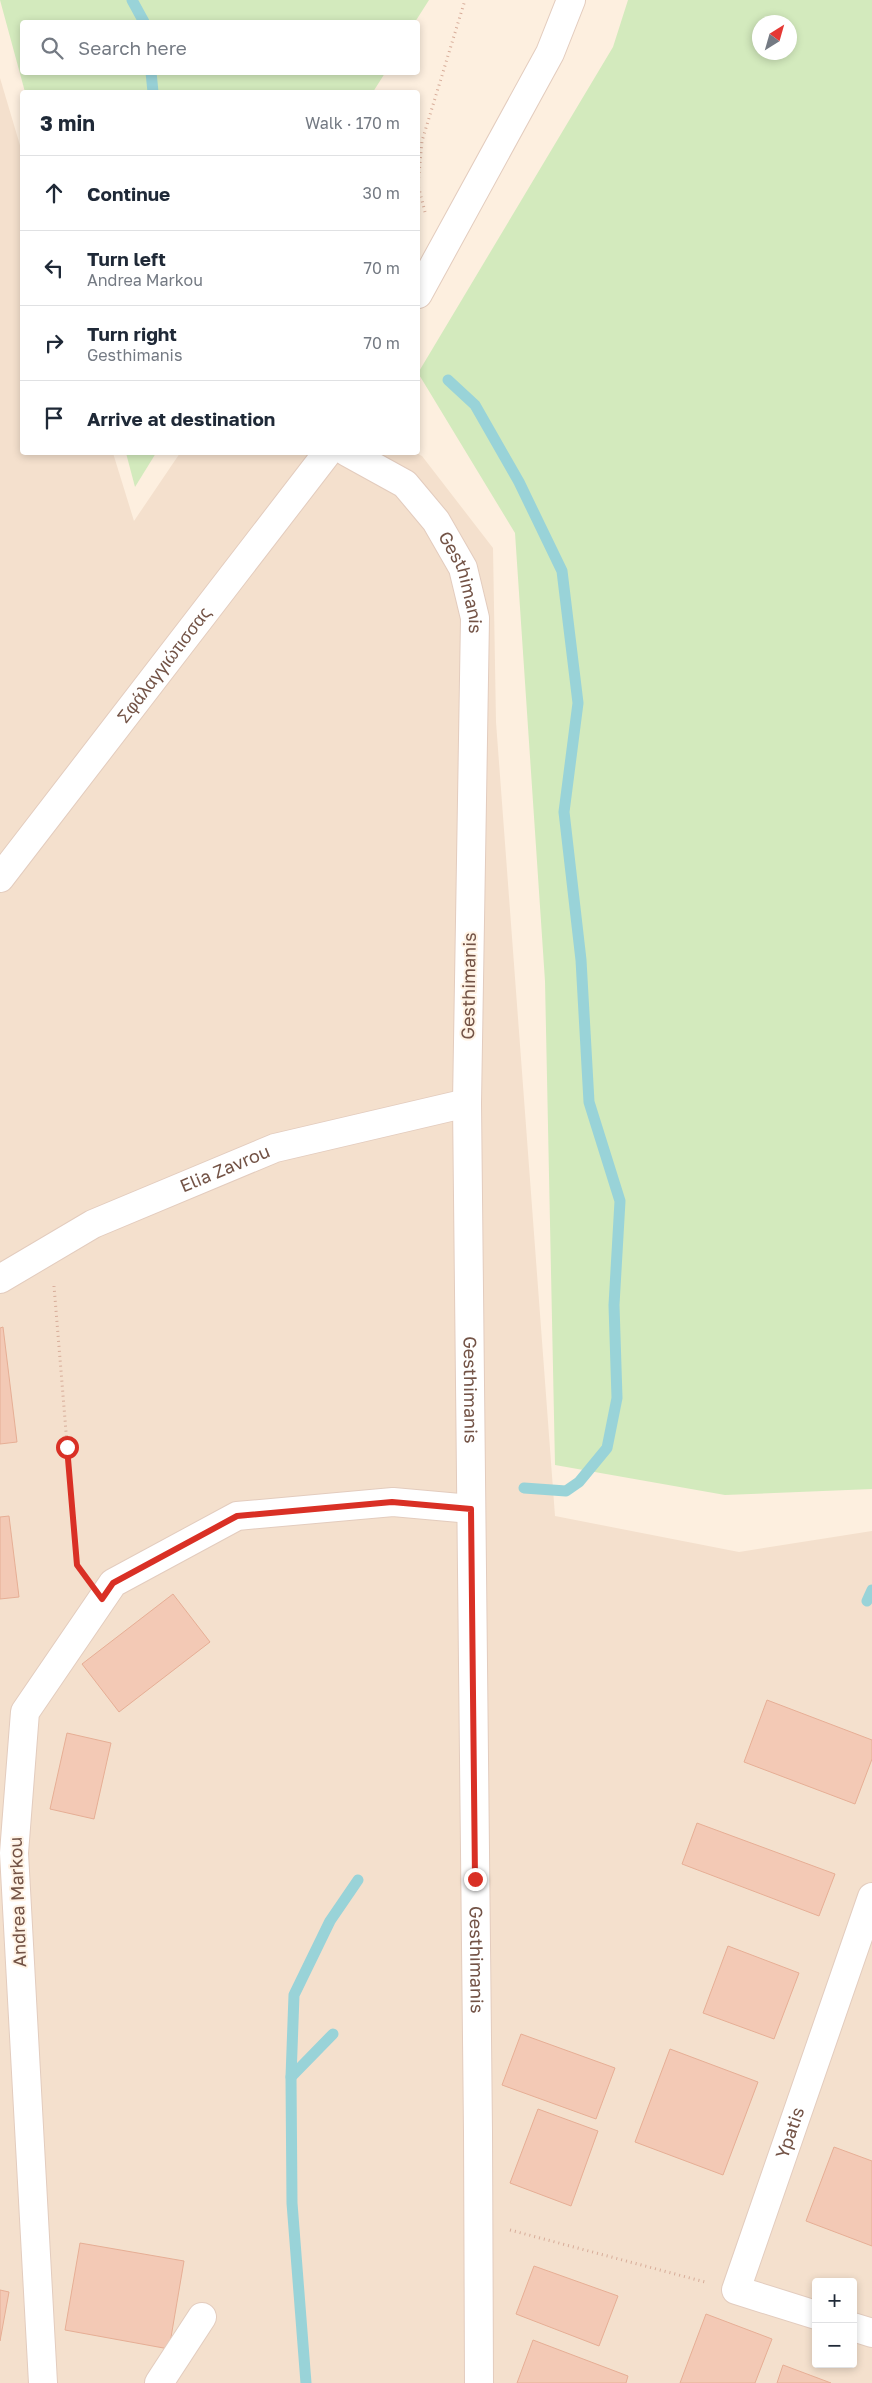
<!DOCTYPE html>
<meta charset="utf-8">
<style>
body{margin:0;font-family:"Golos Text",sans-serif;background:#f6f6f7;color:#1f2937}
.controls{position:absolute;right:15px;bottom:15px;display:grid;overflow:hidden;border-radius:5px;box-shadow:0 2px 8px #0003}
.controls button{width:45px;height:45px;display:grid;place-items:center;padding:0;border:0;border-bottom:1px solid #e0e1e3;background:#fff;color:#1f2937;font:25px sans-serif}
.compass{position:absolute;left:752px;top:15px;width:45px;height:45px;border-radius:50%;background:#fff;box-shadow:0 2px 8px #0003;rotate:37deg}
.stop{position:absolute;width:15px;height:15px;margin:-11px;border:4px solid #d93025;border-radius:50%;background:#fff}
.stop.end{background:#d93025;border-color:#fff;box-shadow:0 1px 5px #0008}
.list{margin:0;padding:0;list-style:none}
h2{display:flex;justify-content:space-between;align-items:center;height:65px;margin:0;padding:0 20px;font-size:21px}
h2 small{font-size:16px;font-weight:400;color:#747a83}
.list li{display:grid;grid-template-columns:32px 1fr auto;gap:15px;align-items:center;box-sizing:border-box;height:75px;padding:0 20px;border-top:1px solid #e0e1e3}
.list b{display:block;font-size:19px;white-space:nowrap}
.list p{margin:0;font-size:16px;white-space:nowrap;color:#747a83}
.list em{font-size:16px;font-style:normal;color:#747a83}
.icon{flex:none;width:28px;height:28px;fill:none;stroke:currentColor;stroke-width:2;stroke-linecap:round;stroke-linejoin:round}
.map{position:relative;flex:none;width:872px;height:2383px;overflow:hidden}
.search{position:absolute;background:#fff;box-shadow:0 2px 8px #0003;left:20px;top:20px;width:400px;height:55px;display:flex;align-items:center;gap:12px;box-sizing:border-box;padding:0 18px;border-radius:5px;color:#747a83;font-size:19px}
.panel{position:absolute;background:#fff;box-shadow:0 2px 8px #0003;left:20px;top:90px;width:400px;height:365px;border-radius:5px}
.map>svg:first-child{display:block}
</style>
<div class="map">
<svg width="872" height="2383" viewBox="0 0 872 2383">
<rect width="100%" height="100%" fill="#fdefdf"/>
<path fill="#f4e0cd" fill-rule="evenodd" d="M0,78L22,152V452L113,453L134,521L180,453H416L422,456L493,548L496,722L555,1516L739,1552L872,1531V2383H0ZM816,2282H853V2364H816Z"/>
<g fill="#d3eabd" fill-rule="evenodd">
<polygon points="0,0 429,0 415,22 22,22 22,72 385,73 373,92 25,92"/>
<path d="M628,0H872V1489L725,1495L555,1465L545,981L515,533L418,373L613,47ZM790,22V52H760V22Z"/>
<polygon points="126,453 156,453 135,487"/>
</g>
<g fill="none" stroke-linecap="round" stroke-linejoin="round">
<g stroke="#99d3d8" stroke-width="11">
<polyline points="132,0 144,22"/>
<polyline points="151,72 153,92"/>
<polyline points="448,380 475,405 519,482 562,571 578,703 564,812 581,960 589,1102 620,1201 614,1305 617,1398 607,1448 579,1482 566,1491 524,1488"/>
<polyline points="867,1601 872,1590"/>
<polyline points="291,2077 333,2034"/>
<polyline points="306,2383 292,2203 291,2077 294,1995 330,1921 358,1880"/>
</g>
</g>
<g fill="#f3c9b5" stroke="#e6ae95">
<polygon points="3,1327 17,1442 0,1444 0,1328"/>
<polygon points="9,1516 19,1597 0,1599 0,1517"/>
<polygon points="173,1594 210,1642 119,1712 82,1664"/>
<polygon points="767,1700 872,1740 872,1759 855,1804 744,1762"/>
<polygon points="67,1733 111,1743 94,1819 50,1809"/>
<polygon points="697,1823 835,1874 819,1916 682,1864"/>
<polygon points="728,1946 799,1973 774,2039 703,2013"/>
<polygon points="521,2034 615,2068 596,2119 502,2085"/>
<polygon points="670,2049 758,2082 723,2175 635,2142"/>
<polygon points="538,2109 598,2131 571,2206 510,2183"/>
<polygon points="834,2147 872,2161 872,2246 806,2221"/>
<polygon points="80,2243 184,2261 169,2349 65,2330"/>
<polygon points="534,2266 618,2296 599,2346 516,2314"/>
<polygon points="0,2290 9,2292 0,2341"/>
<polygon points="706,2314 772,2339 755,2383 680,2383"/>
<polygon points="533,2340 628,2376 626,2383 517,2383"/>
<polygon points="783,2365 831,2383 777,2383"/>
</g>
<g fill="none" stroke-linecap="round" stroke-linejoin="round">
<g stroke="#e3ccbe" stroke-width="30">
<g id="minor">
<polyline points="418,294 550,53 571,0"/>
<path id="s1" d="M347,452L405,484L436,521L463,568L475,618L467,1103L478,2132L479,2383"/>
<path id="s2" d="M0,878L328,452"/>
<path id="s3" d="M0,1279L93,1224L275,1148L467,1103"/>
<path id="s4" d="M816,2315L736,2290L872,1897"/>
<polyline points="853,2327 872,2333"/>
<polyline points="43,2383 14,1853 25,1712 113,1583 237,1516 393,1502 471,1509"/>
<polyline points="159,2383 202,2317"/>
</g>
</g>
<g stroke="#d7ac99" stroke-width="3" stroke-dasharray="1 4" stroke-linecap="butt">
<polyline points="425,212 418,185 422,141 465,0"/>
<polyline points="54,1286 77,1565 82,1572"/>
<polyline points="510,2230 705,2282"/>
</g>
<use href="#minor" stroke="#fff" stroke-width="28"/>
</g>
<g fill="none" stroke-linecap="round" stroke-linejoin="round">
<polyline stroke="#d93025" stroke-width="6" points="67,1447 77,1565 102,1599 113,1583 237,1516 392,1502 471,1509 475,1879"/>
</g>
<g text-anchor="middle" stroke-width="4" stroke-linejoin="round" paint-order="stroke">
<g font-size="18" fill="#735346" stroke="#fff3e5">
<text dy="6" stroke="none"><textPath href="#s1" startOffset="182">Gesthimanis</textPath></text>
<text dy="6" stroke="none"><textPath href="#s2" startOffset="269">Σφάλαγγιώτισσας</textPath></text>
<text transform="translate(469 986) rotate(-89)" y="6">Gesthimanis</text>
<text dy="6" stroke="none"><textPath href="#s3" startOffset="251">Elia Zavrou</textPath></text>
<text dy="6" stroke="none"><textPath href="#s1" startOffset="992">Gesthimanis</textPath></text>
<text transform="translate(18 1902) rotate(-92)" y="6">Andrea Markou</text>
<text dy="6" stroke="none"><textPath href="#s1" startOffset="1562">Gesthimanis</textPath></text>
<text dy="6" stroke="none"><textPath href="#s4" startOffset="250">Ypatis</textPath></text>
</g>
</g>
</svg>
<div class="controls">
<button>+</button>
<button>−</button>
</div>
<svg class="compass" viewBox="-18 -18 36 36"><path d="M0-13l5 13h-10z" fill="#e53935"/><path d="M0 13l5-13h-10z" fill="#747a83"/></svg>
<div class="stop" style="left:67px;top:1447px"></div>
<div class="stop end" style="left:475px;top:1879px"></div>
<div class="search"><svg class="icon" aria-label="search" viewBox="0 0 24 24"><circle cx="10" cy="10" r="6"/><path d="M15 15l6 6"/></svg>Search here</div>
<section class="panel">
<h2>3 min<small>Walk · 170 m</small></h2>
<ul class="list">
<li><svg class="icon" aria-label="ahead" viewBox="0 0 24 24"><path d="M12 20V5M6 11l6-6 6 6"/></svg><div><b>Continue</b></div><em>30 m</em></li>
<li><svg class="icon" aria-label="left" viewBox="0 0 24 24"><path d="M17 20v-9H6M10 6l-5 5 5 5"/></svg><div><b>Turn left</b><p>Andrea Markou</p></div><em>70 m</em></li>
<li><svg class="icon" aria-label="right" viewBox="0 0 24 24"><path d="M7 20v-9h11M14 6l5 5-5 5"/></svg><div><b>Turn right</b><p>Gesthimanis</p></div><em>70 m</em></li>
<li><svg class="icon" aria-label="arrive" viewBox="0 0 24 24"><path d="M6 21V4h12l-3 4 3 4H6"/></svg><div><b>Arrive at destination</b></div></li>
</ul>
</section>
</div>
